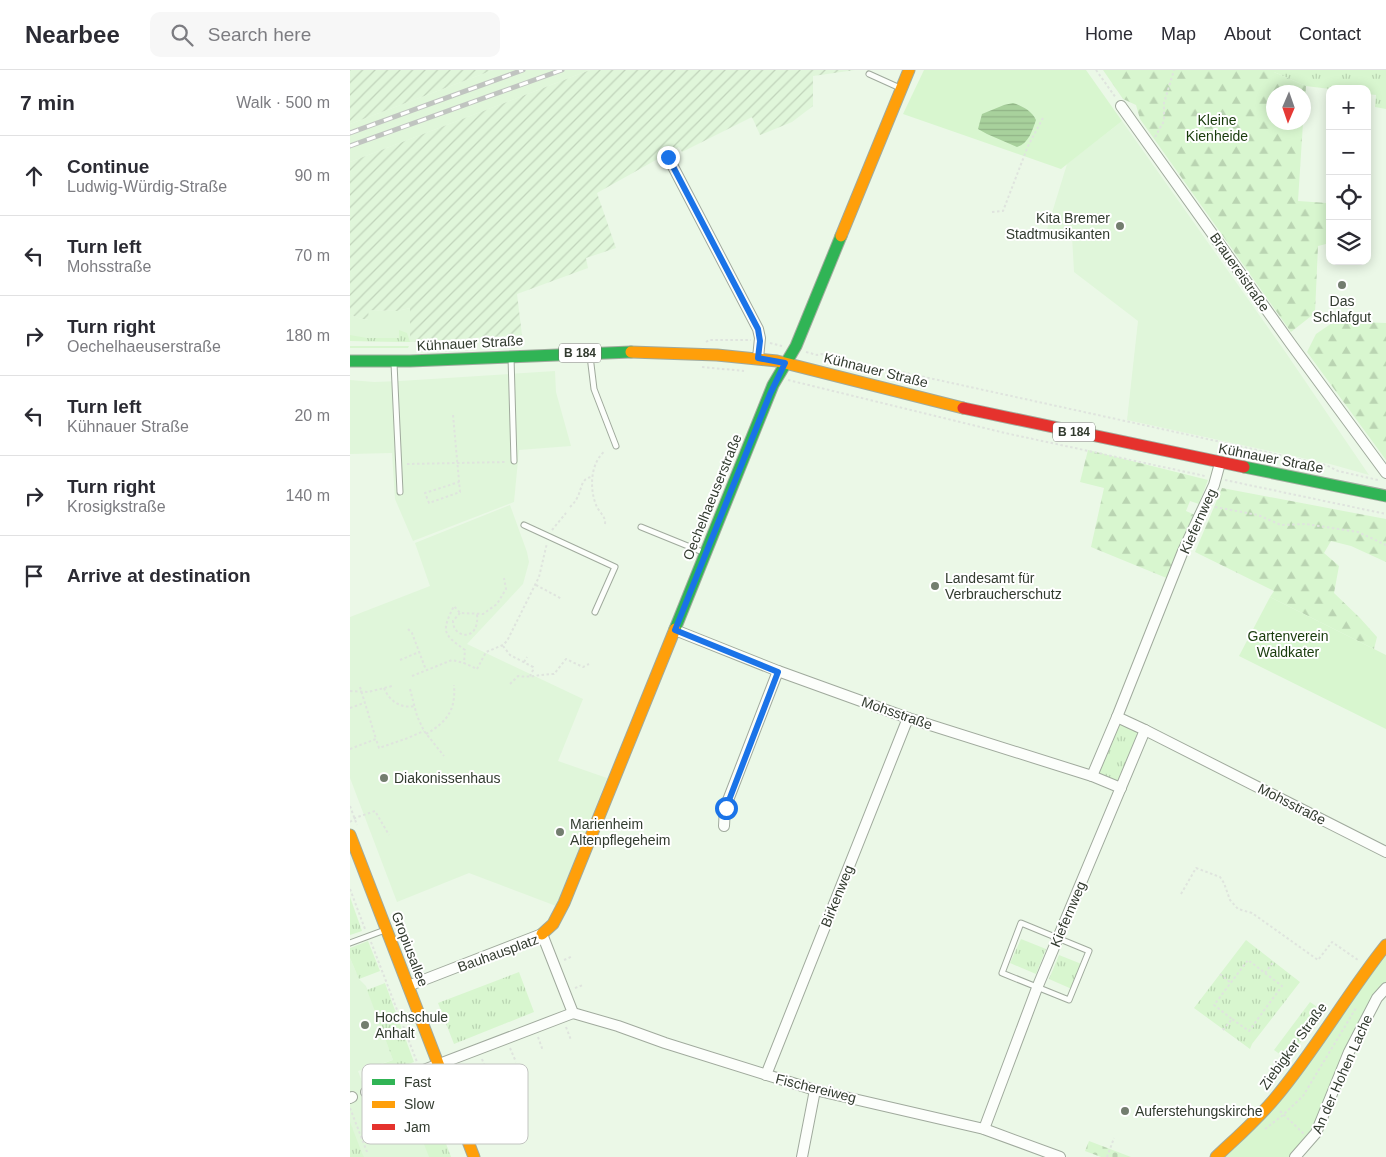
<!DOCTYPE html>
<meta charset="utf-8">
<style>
body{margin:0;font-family:Arial,sans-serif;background:#f7f7f7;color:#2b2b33}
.controls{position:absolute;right:15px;top:15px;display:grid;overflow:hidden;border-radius:10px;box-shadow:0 2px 12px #0003}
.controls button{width:45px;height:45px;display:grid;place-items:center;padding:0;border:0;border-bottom:1px solid #e1e1e2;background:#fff;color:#2b2b33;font:25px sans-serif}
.compass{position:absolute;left:916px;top:15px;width:45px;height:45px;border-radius:50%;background:#fff;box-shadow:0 2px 12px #0003;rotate:182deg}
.stop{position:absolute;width:15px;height:15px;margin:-11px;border:4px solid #1a73e8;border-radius:50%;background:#fff}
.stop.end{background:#1a73e8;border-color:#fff;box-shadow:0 1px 5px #0008}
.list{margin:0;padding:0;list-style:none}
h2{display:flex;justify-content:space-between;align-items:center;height:65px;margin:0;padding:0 20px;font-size:21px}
h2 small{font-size:16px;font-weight:400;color:#7c7c81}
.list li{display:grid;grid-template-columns:32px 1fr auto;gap:15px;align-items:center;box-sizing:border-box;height:80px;padding:0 20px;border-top:1px solid #e1e1e2}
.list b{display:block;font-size:19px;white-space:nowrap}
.list p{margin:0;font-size:16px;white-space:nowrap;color:#7c7c81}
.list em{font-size:16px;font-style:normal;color:#7c7c81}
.icon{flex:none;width:28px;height:28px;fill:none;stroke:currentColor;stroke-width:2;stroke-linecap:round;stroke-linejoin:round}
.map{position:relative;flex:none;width:1036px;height:1087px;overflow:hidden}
header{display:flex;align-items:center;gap:30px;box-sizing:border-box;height:70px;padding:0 25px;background:#fff;border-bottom:1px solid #e1e1e2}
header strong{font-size:24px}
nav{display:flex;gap:28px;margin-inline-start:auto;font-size:18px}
.search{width:350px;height:45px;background:#f7f7f7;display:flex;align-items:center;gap:12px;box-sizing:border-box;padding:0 18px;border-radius:10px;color:#7c7c81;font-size:19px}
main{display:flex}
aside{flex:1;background:#fff}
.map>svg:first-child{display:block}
</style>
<header>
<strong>Nearbee</strong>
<div class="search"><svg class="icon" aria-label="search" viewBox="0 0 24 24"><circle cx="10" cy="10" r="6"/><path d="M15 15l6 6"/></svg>Search here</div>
<nav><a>Home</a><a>Map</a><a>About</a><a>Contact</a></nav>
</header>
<main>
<aside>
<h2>7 min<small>Walk · 500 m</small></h2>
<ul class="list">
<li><svg class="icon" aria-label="ahead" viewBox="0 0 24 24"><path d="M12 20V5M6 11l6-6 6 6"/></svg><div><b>Continue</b><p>Ludwig-Würdig-Straße</p></div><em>90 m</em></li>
<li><svg class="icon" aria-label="left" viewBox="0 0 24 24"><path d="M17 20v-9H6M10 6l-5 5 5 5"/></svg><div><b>Turn left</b><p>Mohsstraße</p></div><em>70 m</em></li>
<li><svg class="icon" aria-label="right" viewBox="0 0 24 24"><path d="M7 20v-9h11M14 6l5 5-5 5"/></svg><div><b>Turn right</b><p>Oechelhaeuserstraße</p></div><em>180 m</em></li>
<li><svg class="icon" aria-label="left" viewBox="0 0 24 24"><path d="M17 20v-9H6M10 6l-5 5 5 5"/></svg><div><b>Turn left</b><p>Kühnauer Straße</p></div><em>20 m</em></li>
<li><svg class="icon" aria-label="right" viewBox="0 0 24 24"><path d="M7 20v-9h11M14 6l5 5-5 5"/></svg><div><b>Turn right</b><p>Krosigkstraße</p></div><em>140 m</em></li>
<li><svg class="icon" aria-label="arrive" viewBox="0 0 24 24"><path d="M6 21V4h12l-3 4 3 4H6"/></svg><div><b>Arrive at destination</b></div></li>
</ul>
</aside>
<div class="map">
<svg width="1036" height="1087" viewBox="0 0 1036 1087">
<defs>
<pattern id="industrial-furrows" width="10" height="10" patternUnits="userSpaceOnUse" patternTransform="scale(1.25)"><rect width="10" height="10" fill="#e0f6da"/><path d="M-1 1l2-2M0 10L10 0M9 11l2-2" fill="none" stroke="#c1d4bb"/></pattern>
<pattern id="grass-tufts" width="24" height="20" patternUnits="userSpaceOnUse" patternTransform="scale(1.25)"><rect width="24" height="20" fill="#d8f6cf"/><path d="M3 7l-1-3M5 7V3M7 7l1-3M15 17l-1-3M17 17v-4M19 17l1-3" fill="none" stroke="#bad4b2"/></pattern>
<pattern id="forest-firs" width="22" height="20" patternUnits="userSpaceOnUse" patternTransform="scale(1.25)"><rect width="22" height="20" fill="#d8f6cf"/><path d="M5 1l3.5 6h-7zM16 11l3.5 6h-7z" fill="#bad4b2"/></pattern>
<pattern id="cemetery-stones" width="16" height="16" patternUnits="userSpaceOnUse" patternTransform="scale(1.25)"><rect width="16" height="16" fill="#d8f6cf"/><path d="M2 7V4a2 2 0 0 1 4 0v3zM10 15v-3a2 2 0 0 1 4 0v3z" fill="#bad4b2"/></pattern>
<pattern id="water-rules" width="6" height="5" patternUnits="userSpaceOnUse" patternTransform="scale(1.25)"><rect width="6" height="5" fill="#a8d19c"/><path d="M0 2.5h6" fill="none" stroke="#91b487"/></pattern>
</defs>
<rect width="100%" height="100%" fill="#ebf8e7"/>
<g fill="#e0f6da">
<polygon points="143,0 240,0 0,92 0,54"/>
<polygon points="772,51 934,280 1019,405 980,394 777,350 788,251 724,202 722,166 697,159 717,94"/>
<polygon points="61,238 60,272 0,271 0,244 8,248 18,250 18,240 47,241"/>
<polygon points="205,301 206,322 221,376 169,380 164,432 63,471 45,429 42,383 0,384 0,310 24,312 50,311"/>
<polygon points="160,435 177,482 179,492 173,514 117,574 233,629 208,691 257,708 206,836 119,803 47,832 0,708 0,547 80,516 65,473"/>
<polygon points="0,888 9,909 16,916 43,990 8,1001 23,1040 36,1036 32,1024 71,1009 87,1050 78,1054 69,1062 72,1068 91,1061 101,1087 0,1087"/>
</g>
<g fill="url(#industrial-furrows)">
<polygon points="0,0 143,0 0,54"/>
<polygon points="240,0 505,0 463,6 463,36 442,52 410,65 402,47 332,82 329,77 247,123 266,178 236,188 238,198 167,224 172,265 60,272 60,238 47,241 18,240 19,250 8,248 0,244 0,92"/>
</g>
<g fill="url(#grass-tufts)">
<polygon points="924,0 1036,0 1036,39 1025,37 1026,25 1017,24 1017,19 980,19 956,16 924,2"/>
<polygon points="49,260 57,263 60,272 0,271 0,265 17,268 49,268"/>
<polygon points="0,276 59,276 58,278 0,278"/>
<polygon points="769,653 791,662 770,712 748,703"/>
<polygon points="0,827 12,861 0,865"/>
<polygon points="671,869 696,879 686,904 660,893"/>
<polygon points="896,870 950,912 902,974 900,979 844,938"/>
<polygon points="18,871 30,901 9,909 0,888 0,878"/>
<polygon points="709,885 734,895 724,920 699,909"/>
<polygon points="169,902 184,942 104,974 88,933"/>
<polygon points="35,913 64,992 25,1007 21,998 43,990 17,920"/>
<polygon points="960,932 973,941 938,990 924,980"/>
<polygon points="0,1052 12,1083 14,1087 0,1087"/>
<polygon points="91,1061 101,1087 79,1087 72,1069"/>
</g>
<g fill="url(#forest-firs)">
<polygon points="753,0 924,0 924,2 956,16 954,51 954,22 924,22 924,52 953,53 948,131 977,133 976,174 968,176 965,243 941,262 790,49 786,35 773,29"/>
<polygon points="985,251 1036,253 1036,390 957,282 966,264"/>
<polygon points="738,380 858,410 849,434 840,431 836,441 845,445 819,509 741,477 754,418 730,412"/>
<polygon points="872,418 1036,449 1036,492 1001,476 981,471 974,483 989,496 984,523 1010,548 1027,567 1024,579 920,527 924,521 845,482"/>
</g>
<polygon fill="url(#cemetery-stones)" points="739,1071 781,1087 751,1087 735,1081"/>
<g fill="#d8f6cf">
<polygon points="574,0 736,0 772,51 711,99 553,44"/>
<polygon points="920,527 1036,585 1036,659 889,586"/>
<polygon points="1036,886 1036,915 962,1065 942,1087 875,1087"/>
</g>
<path fill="url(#water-rules)" d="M663,33C672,36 682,41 686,50C682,61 679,73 667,77L637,64L628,59L632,44L654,35Z"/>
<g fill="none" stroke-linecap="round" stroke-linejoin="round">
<g stroke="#a0aa9d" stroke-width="7">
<g id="lane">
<polyline points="519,4 550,18"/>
<polyline points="240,286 244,319 266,376"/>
<polyline points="161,287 164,391"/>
<polyline points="44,293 50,422"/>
<polyline points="174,455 265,497 245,542"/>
<polyline points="291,457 355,483"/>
<polygon points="671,853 739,881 719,930 652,903"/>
<polyline points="0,873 35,860"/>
</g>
</g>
<g stroke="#a0aa9d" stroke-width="12">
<g id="street">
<polyline points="771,36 941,274 1036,403"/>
<polyline points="318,87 408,259 410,268 408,288"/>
<polyline points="325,560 428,601 558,648 742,706 771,718"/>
<polyline points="795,660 1036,782"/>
<polyline points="742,706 767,647"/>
<polyline points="374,756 375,738 428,601"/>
<polyline points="58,916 192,864 223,943"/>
<polyline points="223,943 268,956 315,973 465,1020 634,1059 710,1087"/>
<polyline points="416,1005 558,648"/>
<polyline points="16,1022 223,943"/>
<polyline points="0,1028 2,1027"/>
<polyline points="634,1059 687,918 795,660 767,647 833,481 864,415 870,393"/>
<polyline points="452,1087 465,1020"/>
<polyline points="945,1087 966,1063 999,982 1027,928 1036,918"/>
</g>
</g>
<g stroke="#a0aa9d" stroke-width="13">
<g id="fast">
<polyline points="0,291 60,291 281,282"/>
<polyline points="894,397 1036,426"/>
<polyline points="325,559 423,315 446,276 491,166"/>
</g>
</g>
<g stroke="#a0aa9d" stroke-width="13">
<g id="slow">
<polyline points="491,166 559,0"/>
<polyline points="281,282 367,285 427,291 613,338"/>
<polyline points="0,765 124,1087"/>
<polyline points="192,864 203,854 214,833 325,559"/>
<path d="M866,1087C886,1068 908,1049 926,1027C966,979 997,924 1036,875"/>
</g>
</g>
<g stroke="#a0aa9d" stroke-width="13">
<polyline id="jam" points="613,338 894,397"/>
</g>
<g stroke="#dfe4de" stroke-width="2" stroke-dasharray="2.5 2.5" stroke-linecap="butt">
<polyline points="746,0 766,28"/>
<polyline points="805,67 814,51 814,33 824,0"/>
<polyline points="978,114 980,114"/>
<polyline points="642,142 653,141 678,76 694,46"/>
<polyline points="356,272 359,270 401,270"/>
<polyline points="420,273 432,276"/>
<polyline points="456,282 467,285 472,284 533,299 542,306"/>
<polyline points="352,297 394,301"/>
<polyline points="538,302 547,301 976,395 988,401 1028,410"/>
<polyline points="438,310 655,363 855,406"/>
<polyline points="103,345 110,422 79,433 75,423 109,412"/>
<polyline points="57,394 157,392"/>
<polyline points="875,410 1036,444"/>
<path d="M220,437C223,434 226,431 228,426C232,418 231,408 242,407"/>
<polyline points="865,437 908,445 931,455 956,454 1008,462 1036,475"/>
<path d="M255,454C256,447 250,443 247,437C239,420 240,393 255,381"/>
<polyline points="202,460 216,443"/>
<polyline points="186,515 212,529"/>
<path d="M110,543L103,551C103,569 130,572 127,544"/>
<polyline points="58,559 62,563 76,600"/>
<polyline points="153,576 160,585 183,597 183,600 180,606"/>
<polyline points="50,590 69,582"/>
<polyline points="174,592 177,587"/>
<path d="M125,598L114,593L115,580C93,564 91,562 104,536L110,543L133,544L147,534L156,519L154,508"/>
<polyline points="127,599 136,582 153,575 157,571 189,507 197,473"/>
<polyline points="62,606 102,590 114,593"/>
<path d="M160,614L168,606C180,608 191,604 204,604L216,589L233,597L239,594"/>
<polyline points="10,617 26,669"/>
<path d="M34,618C39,631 51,639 65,636"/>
<polyline points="60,619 67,646 74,661 94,686"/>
<polyline points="0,621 18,622 42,616"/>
<polyline points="0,638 14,633"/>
<path d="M76,664C97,652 106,640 104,615"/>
<polyline points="0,679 26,669 29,678 58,668 74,661"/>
<polyline points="0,736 7,755"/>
<polyline points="0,752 5,748 25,741 39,765"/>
<polyline points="0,819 15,859"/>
<polyline points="831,824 846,798 870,807 874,813 880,830 888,839 902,843 968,890 982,872 1008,890"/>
<polyline points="21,872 67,992"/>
<polyline points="214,890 223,886"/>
<polyline points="915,903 924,891"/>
<polyline points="870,904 881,913"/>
<polyline points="225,918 233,915"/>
<polyline points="216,957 221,970"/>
<polyline points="873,960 882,949 864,935 898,890 932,916 899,961 882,949"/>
<polyline points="188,967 193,981"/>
<polyline points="160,978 166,992"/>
<polyline points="132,989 137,1003"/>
<polyline points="74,1010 90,1053"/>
<polyline points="0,1038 17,1082"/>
<polyline points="930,1041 954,1064"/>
<polyline points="915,1059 933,1045 953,1026 1006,938"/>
<polyline points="757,1087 764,1068"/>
</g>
<use href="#lane" stroke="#fcfefb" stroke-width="5"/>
<use href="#street" stroke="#fcfefb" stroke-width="10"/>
<use href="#fast" stroke="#30b455" stroke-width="11"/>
<use href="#slow" stroke="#ff9f0a" stroke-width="11"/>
<use href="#jam" stroke="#e5322d" stroke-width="11"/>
<g stroke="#c0c4c0" stroke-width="5">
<g id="rail">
<polyline points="0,63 173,0"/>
<polyline points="0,76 212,0"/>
</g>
</g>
<use href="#rail" stroke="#fff" stroke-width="3" stroke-dasharray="9" stroke-linecap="butt"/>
</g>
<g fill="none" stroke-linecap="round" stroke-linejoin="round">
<polyline stroke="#1a73e8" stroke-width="6" points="318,87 408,259 410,271 408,288 435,293 420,324 325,560 428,602 376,738"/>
</g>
<g fill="#737d6f" stroke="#fff" stroke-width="2">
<circle cx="770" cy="156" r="5"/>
<circle cx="992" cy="215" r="5"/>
<circle cx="585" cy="516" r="5"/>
<circle cx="34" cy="708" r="5"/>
<circle cx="210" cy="762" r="5"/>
<circle cx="15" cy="955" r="5"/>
<circle cx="775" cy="1041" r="5"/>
</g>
<g text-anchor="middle" stroke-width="4" stroke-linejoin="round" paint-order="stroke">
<g fill="#fff" stroke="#70766d" stroke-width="1">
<rect x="209" y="273.5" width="42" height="19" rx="4"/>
<rect x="703" y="352.5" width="42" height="19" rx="4"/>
</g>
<g font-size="12" font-weight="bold" fill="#323b2f">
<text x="230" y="287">B 184</text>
<text x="724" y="366">B 184</text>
</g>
<g font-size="14" fill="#183b0b" stroke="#fff">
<text x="867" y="55">Kleine<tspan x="867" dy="16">Kienheide</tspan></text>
<text x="938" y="571">Gartenverein<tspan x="938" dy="16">Waldkater</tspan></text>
</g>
<g font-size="14" fill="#323b2f" stroke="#fff" text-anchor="start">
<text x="760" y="153" text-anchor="end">Kita Bremer<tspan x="760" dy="16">Stadtmusikanten</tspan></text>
<text x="992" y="236" text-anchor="middle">Das<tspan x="992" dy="16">Schlafgut</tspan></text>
<text x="595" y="513">Landesamt für<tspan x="595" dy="16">Verbraucherschutz</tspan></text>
<text x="44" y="713">Diakonissenhaus</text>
<text x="220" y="759">Marienheim<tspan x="220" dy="16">Altenpflegeheim</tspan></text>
<text x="25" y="952">Hochschule<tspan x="25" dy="16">Anhalt</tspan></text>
<text x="785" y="1046">Auferstehungskirche</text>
</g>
<g font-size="14" fill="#323b2f" stroke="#fff">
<text transform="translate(890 202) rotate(55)" y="5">Brauereistraße</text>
<text transform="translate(120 273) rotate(-3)" y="5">Kühnauer Straße</text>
<text transform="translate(526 300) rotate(14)" y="5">Kühnauer Straße</text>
<text transform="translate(921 388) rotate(11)" y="5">Kühnauer Straße</text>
<text transform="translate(362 427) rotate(-68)" y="5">Oechelhaeuserstraße</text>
<text transform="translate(848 451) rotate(-66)" y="5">Kiefernweg</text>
<text transform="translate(547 643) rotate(19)" y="5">Mohsstraße</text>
<text transform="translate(942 734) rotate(27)" y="5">Mohsstraße</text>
<text transform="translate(487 826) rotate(-68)" y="5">Birkenweg</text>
<text transform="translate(718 844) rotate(-67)" y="5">Kiefernweg</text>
<text transform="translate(60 879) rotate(69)" y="5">Gropiusallee</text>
<text transform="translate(148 883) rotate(-20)" y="5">Bauhausplatz</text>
<text transform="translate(943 976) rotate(-54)" y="5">Ziebigker Straße</text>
<text transform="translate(992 1004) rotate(-66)" y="5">An der Hohen Lache</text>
<text transform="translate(466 1018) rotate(14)" y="5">Fischereiweg</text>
</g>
</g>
<rect x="12" y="994" width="166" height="80" rx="8" fill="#fff" stroke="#c2c4c1" stroke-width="1"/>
<rect x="22" y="1009" width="23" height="6" fill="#30b455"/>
<rect x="22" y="1031" width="23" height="7" fill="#ff9f0a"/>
<rect x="22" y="1054" width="23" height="6" fill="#e5322d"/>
<g font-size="14" fill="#323b2f">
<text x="54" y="1017">Fast</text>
<text x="54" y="1039">Slow</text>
<text x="54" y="1062">Jam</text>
</g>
</svg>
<div class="controls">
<button>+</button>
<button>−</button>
<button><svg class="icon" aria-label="locate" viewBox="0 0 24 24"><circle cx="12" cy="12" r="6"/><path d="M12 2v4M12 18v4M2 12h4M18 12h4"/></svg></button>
<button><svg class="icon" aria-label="layers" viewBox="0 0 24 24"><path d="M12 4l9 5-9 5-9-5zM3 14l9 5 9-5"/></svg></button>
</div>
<svg class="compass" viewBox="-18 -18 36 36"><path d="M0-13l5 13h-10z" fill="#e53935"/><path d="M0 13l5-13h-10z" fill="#7c7c81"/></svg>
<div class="stop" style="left:376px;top:738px"></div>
<div class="stop end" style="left:318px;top:87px"></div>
</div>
</main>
